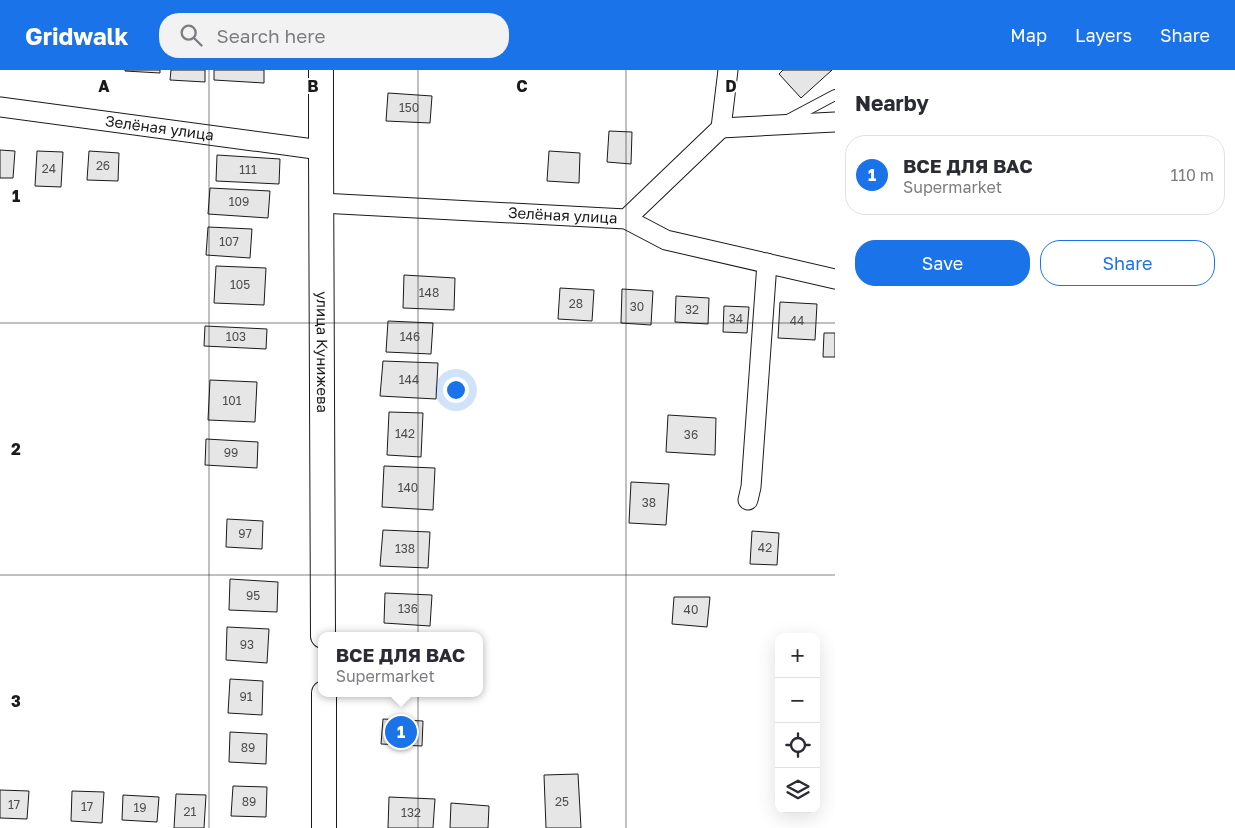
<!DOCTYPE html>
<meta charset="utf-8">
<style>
body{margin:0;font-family:"Golos Text",sans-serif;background:#f2f2f3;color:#2b2b33}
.controls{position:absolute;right:15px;bottom:15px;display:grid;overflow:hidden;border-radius:10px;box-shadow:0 5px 20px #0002}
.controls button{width:45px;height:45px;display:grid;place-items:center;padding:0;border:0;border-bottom:1px solid #e1e1e2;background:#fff;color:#2b2b33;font:25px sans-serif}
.you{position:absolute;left:455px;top:319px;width:18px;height:18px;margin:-12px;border:4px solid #fff;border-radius:50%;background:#1a73e8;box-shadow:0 0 0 8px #1a73e833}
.badge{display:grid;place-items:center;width:32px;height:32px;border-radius:50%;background:#1a73e8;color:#fff;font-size:16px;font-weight:700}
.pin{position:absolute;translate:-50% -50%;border:2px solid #fff;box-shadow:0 1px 5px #0006}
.popup{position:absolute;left:318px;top:562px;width:165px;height:65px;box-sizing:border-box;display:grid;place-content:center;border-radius:10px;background:#fff;filter:drop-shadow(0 1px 4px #0005);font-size:16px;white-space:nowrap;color:#7c7c81}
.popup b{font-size:19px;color:#2b2b33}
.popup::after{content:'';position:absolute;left:50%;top:100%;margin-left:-10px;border:10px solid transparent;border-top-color:#fff}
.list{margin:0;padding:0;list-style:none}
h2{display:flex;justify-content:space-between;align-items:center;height:65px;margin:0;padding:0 20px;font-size:21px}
h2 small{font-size:16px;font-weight:400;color:#7c7c81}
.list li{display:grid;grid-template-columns:32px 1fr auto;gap:15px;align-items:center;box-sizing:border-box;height:80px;margin:0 10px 10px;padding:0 10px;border:1px solid #e1e1e2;border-radius:20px}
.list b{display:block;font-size:19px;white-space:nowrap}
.list p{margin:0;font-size:16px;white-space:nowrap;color:#7c7c81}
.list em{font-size:16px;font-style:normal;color:#7c7c81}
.actions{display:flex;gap:10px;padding:15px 20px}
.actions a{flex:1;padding:11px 0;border:1px solid #1a73e8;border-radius:20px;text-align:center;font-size:18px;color:#1a73e8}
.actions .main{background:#1a73e8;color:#fff}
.icon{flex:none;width:28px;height:28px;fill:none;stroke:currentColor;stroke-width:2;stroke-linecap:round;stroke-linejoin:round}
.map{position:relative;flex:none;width:835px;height:758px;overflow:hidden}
header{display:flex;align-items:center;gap:30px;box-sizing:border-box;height:70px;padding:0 25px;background:#1a73e8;color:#fff}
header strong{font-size:24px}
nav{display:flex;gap:28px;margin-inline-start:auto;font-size:18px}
.search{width:350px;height:45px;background:#f2f2f3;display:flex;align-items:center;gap:12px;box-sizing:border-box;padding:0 18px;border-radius:20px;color:#7c7c81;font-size:19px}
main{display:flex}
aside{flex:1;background:#fff}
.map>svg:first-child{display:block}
</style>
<header>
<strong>Gridwalk</strong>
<div class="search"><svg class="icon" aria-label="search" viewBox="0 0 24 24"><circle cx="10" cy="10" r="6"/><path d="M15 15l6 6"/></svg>Search here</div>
<nav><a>Map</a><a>Layers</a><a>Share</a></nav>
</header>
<main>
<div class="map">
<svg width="835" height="758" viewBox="0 0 835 758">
<rect width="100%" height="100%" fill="#fff"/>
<g fill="#e6e6e6" stroke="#1a1a1a">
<polygon points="125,0 160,0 160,3 125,1"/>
<polygon points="171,0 205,0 205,12 170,10"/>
<polygon points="214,0 264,0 264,13 214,10"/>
<polygon points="783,0 832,0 801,28 779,4"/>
<polygon points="388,23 432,26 430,53 386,51"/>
<polygon points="609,61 632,62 631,94 607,92"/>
<polygon points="0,80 15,81 13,108 0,108"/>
<polygon points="37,81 63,82 61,117 35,116"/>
<polygon points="89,81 119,83 118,111 87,110"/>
<polygon points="549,81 580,83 579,113 547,111"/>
<polygon points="217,85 280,89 279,114 216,111"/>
<polygon points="210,118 270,121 268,148 208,144"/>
<polygon points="208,157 252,159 250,188 206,185"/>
<polygon points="216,196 266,198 264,235 214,233"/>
<polygon points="404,205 455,208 454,240 403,238"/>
<polygon points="560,218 594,220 592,251 558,249"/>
<polygon points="622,219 653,221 651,255 621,253"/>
<polygon points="676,226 709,228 708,254 675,252"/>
<polygon points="780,232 817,234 815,270 778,268"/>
<polygon points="724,236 749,237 747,263 723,262"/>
<polygon points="388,251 433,253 431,284 386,282"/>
<polygon points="205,256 267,259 266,279 204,276"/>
<polygon points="824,263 835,263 835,287 823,287"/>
<polygon points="383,291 438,293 436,329 380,326"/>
<polygon points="210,310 257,312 255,352 208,350"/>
<polygon points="389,342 423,343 421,387 387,385"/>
<polygon points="668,345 716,348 715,385 666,382"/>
<polygon points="206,369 258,372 257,398 205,395"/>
<polygon points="384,396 435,398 433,440 382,437"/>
<polygon points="631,412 669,414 666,455 629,453"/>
<polygon points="227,449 263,451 262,479 226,477"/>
<polygon points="383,460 430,462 428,498 380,496"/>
<polygon points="752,461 779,463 777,495 750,494"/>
<polygon points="230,509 278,512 277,542 229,540"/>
<polygon points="385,523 432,525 430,556 384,553"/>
<polygon points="674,527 710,527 707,557 672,554"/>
<polygon points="227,557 269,559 267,593 226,590"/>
<polygon points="230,609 263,611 262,645 228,643"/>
<polygon points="383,649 423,651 422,676 381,674"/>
<polygon points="230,662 267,664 266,694 229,692"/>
<polygon points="578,704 581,758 546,758 544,705"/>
<polygon points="233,716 267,717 266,747 231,746"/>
<polygon points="0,720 29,721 27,749 0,748"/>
<polygon points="72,721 104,722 102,753 71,751"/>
<polygon points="176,724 206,725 204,758 174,758"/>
<polygon points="123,725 159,727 157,752 122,750"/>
<polygon points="389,727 435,729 433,758 388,758"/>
<polygon points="451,733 489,736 488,758 450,758"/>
</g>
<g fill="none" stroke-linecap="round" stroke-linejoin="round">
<g stroke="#1a1a1a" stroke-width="12">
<polyline id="service" points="786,51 835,25"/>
</g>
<g stroke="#1a1a1a" stroke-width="21">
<g id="minor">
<path id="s1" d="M0,37L321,80"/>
<polyline points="721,58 835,52"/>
<path id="s2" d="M321,133L626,149L666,170L835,209"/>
<polyline points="626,149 721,58 728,0"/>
<polyline points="748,430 751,417 767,193"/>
</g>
</g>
<g stroke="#1a1a1a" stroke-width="26">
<g id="tertiary">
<path id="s3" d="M321,0V80L323,566"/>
<polyline points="324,623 324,758"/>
</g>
</g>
<use href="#service" stroke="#fff" stroke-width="10"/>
<use href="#minor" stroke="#fff" stroke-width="19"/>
<use href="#tertiary" stroke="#fff" stroke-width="24"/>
</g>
<path fill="none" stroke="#1a1a1a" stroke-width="1" stroke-opacity="0.55" d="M209,0V758M418,0V758M626,0V758M0,253H835M0,505H835"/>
<g text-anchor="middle" stroke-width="4" stroke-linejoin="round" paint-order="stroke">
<g font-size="12" fill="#4d4d4d">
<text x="409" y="42">150</text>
<text x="103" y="100">26</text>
<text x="49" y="103">24</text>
<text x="248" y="104">111</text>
<text x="239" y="136">109</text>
<text x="229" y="176">107</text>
<text x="240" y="219">105</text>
<text x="429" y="227">148</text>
<text x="576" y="238">28</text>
<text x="637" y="241">30</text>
<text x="692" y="244">32</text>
<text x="736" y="253">34</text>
<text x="797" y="255">44</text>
<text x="236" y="271">103</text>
<text x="410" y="271">146</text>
<text x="409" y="314">144</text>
<text x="232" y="335">101</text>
<text x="405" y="368">142</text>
<text x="691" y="369">36</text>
<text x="231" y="387">99</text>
<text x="408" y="422">140</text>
<text x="649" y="437">38</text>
<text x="245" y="468">97</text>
<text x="765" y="482">42</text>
<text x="405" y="483">138</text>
<text x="253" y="530">95</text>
<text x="408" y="543">136</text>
<text x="691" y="544">40</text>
<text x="247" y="579">93</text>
<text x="246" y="631">91</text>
<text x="248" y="682">89</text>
<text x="249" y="736">89</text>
<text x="562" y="736">25</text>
<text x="14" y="739">17</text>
<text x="87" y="741">17</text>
<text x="140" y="742">19</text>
<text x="190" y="746">21</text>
<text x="411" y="747">132</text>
</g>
<g font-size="15" fill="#1a1a1a" stroke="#fff">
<text dy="5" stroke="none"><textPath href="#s1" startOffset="161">Зелёная улица</textPath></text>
<text dy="5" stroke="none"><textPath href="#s2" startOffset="242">Зелёная улица</textPath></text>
<text dy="5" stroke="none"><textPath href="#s3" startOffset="282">улица Кунижева</textPath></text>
</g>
</g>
<g font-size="16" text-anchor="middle" font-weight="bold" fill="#1a1a1a" stroke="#fff" stroke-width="4" stroke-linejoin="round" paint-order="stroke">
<text x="104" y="22">A</text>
<text x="313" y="22">B</text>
<text x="522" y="22">C</text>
<text x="731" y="22">D</text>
<text x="16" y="132">1</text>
<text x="16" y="385">2</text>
<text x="16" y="637">3</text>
</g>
</svg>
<div class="controls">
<button>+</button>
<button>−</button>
<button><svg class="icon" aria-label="locate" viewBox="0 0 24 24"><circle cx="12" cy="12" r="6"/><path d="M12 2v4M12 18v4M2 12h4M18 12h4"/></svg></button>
<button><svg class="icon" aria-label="layers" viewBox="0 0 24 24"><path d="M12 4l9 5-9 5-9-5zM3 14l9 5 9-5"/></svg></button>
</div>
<div class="you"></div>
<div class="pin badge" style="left:401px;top:662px">1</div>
<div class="popup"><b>ВСЕ ДЛЯ ВАС</b>Supermarket</div>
</div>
<aside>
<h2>Nearby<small></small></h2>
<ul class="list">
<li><span class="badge">1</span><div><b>ВСЕ ДЛЯ ВАС</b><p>Supermarket</p></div><em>110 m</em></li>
</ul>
<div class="actions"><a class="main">Save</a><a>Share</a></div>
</aside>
</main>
